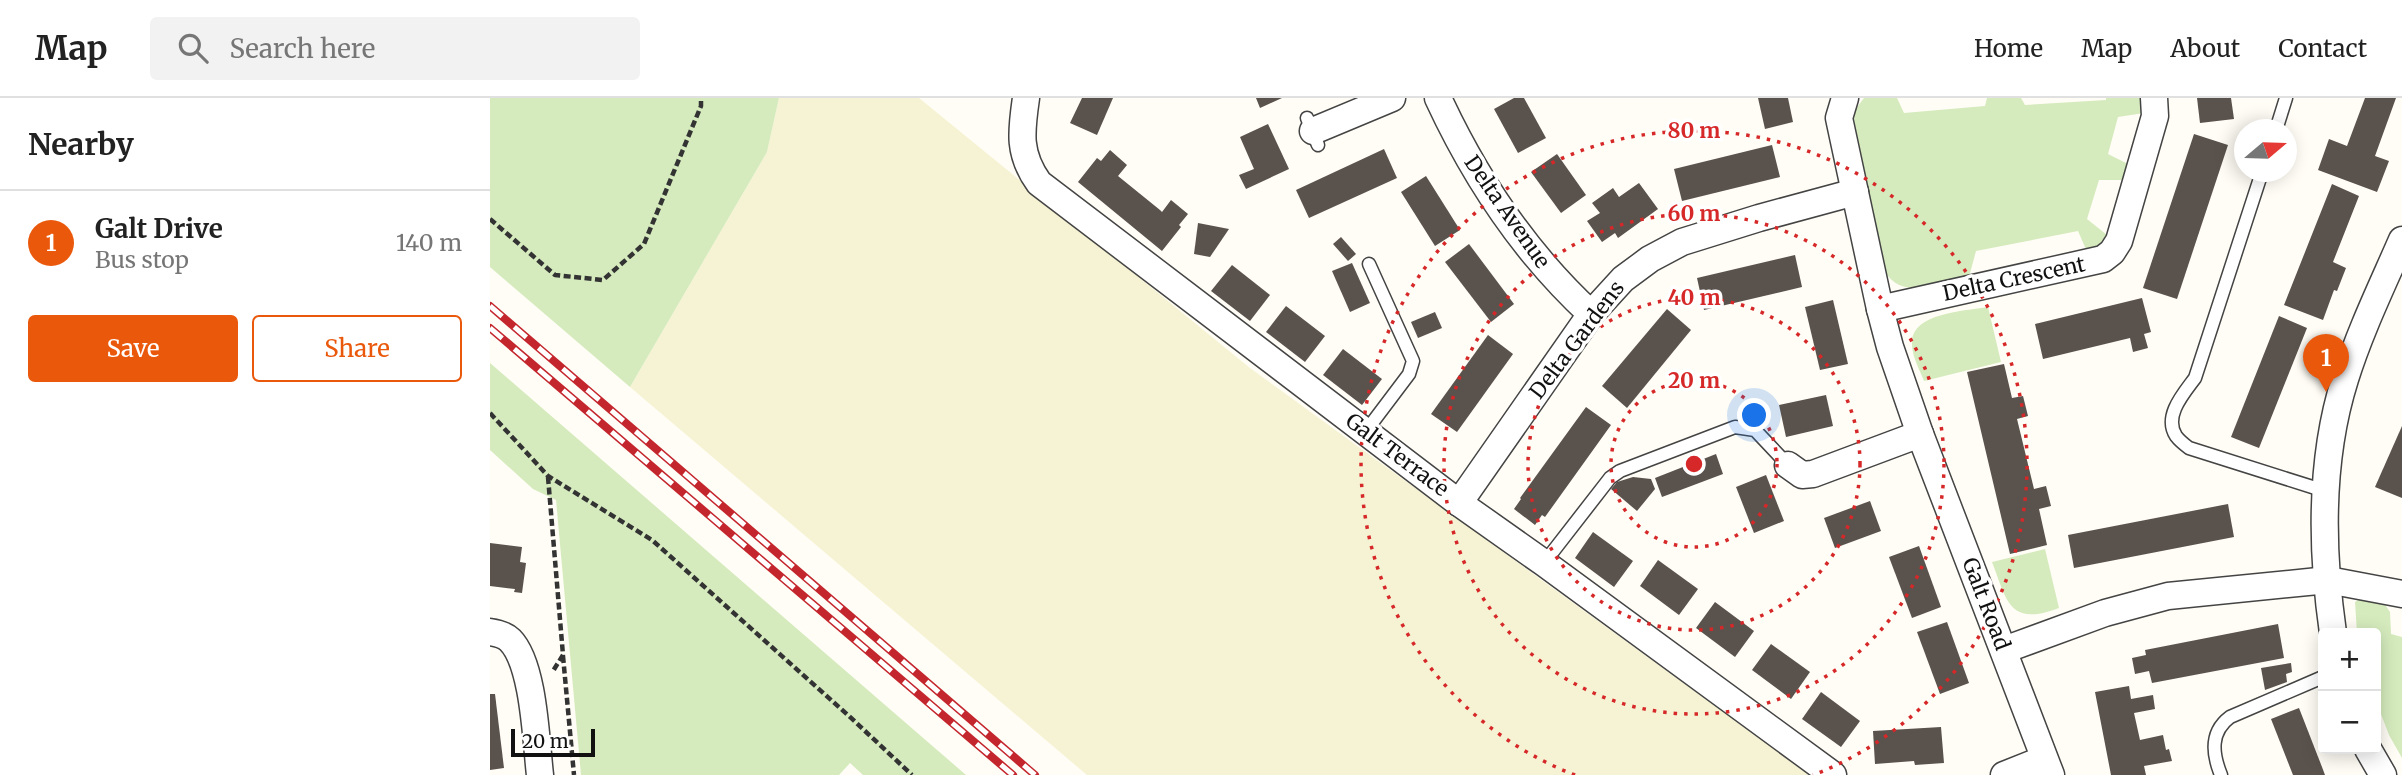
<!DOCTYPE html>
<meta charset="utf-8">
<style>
body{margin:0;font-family:Merriweather,serif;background:#f2f2f2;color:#222}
.controls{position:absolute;right:21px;bottom:21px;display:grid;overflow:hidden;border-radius:7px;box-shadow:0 4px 18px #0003}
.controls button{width:63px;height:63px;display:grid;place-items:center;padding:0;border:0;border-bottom:2px solid #e0e0e0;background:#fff;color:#222;font:35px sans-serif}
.compass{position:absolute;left:1744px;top:21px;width:63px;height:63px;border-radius:50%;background:#fff;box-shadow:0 4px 18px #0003;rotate:71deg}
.scale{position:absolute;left:21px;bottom:18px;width:84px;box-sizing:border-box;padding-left:7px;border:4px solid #111;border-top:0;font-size:19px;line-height:24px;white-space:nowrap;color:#111;-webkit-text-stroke:5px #fff;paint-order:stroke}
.you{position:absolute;left:1265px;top:318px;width:24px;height:24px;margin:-18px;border:5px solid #fff;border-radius:50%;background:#1a73e8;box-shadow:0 0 0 10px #1a73e833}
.badge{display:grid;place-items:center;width:46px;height:46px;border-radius:50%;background:#ea580c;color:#fff;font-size:23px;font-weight:700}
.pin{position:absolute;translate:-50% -58px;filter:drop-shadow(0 2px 4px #0008)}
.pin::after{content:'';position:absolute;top:37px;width:24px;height:21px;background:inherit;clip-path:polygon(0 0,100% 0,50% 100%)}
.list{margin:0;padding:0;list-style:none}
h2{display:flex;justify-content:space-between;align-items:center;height:91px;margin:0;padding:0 28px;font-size:30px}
h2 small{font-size:23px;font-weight:400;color:#767676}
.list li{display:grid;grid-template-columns:46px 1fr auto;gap:21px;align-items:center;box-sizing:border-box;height:105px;padding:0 28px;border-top:2px solid #e0e0e0}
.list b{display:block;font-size:26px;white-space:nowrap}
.list p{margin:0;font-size:23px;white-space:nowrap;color:#767676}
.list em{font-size:23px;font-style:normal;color:#767676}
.actions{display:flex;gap:14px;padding:21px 28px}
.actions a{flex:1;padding:16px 0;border:2px solid #ea580c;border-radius:7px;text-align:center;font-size:24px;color:#ea580c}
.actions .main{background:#ea580c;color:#fff}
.icon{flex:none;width:38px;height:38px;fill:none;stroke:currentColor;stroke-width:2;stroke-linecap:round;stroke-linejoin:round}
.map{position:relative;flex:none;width:1912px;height:677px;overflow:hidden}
header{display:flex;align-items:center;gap:42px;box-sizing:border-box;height:98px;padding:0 35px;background:#fff;border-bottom:2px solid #e0e0e0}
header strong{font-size:33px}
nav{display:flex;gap:38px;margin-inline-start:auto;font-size:24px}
.search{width:490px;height:63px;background:#f2f2f2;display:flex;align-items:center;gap:18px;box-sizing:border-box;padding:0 24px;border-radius:7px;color:#767676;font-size:26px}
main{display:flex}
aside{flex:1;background:#fff}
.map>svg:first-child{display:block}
</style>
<header>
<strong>Map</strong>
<div class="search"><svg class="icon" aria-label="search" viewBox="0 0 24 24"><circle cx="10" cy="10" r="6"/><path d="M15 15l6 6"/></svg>Search here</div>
<nav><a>Home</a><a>Map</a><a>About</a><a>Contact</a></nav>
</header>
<main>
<aside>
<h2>Nearby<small></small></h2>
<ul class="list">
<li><span class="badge">1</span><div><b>Galt Drive</b><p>Bus stop</p></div><em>140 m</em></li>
</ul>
<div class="actions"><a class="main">Save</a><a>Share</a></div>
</aside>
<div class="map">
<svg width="1912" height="677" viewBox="0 0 1912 677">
<rect width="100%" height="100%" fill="#fffdf5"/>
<polygon fill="#f6f3d4" points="289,0 429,0 760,270 1320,677 597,677 140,289 277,54"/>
<g fill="#d5ebbd">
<polygon points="0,0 289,0 277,54 140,289 0,169"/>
<path d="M1374,0H1407L1414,15L1495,8L1497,0H1531L1535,7L1616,2V0H1651L1654,15L1628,19L1618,56L1638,66L1634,82H1609L1597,121L1617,137L1615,143L1598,156L1588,133L1486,153L1479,179C1453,184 1413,203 1396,175L1364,22L1365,12Z"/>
<path d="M1498,209L1511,264L1434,283C1430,272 1422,259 1422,246C1420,215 1475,213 1498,209Z"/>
<polygon points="0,265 476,677 373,677 360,665 349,677 91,677 66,402 43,391 0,352"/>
<path d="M1555,451L1569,510C1519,529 1517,503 1502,464Z"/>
<polygon points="1874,498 1891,501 1900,514 1901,536 1912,539 1912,660 1899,637 1886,603 1886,535 1867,535 1865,504"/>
</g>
<g fill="#5a524d">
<polygon points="592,0 623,0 607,37 580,25"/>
<polygon points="766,0 792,0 770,10"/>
<polygon points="1024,0 1034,0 1056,40 1028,55 1004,11"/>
<polygon points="1268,0 1298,0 1303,24 1275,31"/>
<polygon points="1707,0 1741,0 1744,21 1710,25"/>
<polygon points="1875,0 1906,0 1885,58 1899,63 1887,94 1828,72 1839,41 1857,48"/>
<polygon points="778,26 799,71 756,91 749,77 764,71 750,39"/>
<polygon points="1704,36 1738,47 1687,201 1653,190"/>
<polygon points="1282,47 1290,79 1192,103 1184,71"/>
<polygon points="894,51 907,80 819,120 806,92"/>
<polygon points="620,52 637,67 628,78 670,112 672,114 681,102 698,116 689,127 691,129 672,153 588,84 607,60 611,63"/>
<polygon points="1067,56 1096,97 1071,115 1041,74"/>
<polygon points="936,78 970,132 945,148 911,94"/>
<polygon points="1149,85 1168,111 1128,140 1125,135 1112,144 1097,123 1110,115 1102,105 1123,90 1129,99"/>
<polygon points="1842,86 1869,98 1843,164 1856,170 1847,193 1844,192 1833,222 1794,207"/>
<polygon points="708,125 739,131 720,159 704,156"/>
<polygon points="851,139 866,156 858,163 843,146"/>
<polygon points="979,146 1024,206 1001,224 955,164"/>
<polygon points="1305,157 1312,189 1214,212 1207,180"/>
<polygon points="862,165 880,205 860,214 842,173"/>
<polygon points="742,167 780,197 760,223 721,193"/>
<polygon points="1652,200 1661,234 1654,236 1658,250 1643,254 1640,240 1553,261 1545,226"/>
<polygon points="1343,202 1358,266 1330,272 1315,209"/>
<polygon points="796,208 835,238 815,264 776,234"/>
<polygon points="1177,211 1201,232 1137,310 1112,288"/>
<polygon points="945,214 952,230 928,240 921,224"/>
<polygon points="1789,218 1817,230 1769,350 1741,339"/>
<polygon points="998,237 1023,256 967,334 941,316"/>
<polygon points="853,251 892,281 872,307 833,277"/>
<polygon points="1514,266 1522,300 1533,298 1538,318 1527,321 1544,391 1556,388 1561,408 1549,411 1557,447 1520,456 1477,274"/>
<polygon points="1336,297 1343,328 1296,339 1289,307"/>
<polygon points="1096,309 1121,327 1055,419 1052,417 1045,427 1024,411 1031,401 1030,400"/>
<polygon points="1912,328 1912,400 1885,389"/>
<polygon points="1226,356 1233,376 1172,399 1165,380"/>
<polygon points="1276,377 1294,423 1264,435 1246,389"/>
<polygon points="1143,379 1161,381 1165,391 1147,413 1121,391 1127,384"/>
<polygon points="1380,403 1391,433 1345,450 1334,420"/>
<polygon points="1738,406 1744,439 1584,470 1578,437"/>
<polygon points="1103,434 1143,463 1124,489 1085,460"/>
<polygon points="0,445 32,449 30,464 36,465 32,495 24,494 25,491 0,488"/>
<polygon points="1429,448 1451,509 1422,520 1399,459"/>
<polygon points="1168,462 1208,491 1189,517 1150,488"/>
<polygon points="1225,504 1264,533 1245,559 1206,530"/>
<polygon points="1457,524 1479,585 1450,596 1427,534"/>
<polygon points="1788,526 1794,560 1662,585 1659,573 1645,576 1642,560 1656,557 1655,552"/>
<polygon points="1281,546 1320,574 1301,601 1262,572"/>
<polygon points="1801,565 1802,574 1796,576 1797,584 1775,592 1771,570"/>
<polygon points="1639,588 1641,601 1663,597 1665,611 1644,615 1650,642 1673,637 1676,652 1679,651 1682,663 1654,668 1656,677 1621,677 1605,594"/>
<polygon points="1331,594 1370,623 1351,649 1312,621"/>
<polygon points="0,596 5,596 14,670 0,672"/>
<polygon points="1809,610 1832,669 1835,677 1803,677 1781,621"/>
<polygon points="1451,629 1454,665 1425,667 1424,663 1385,666 1383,633"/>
</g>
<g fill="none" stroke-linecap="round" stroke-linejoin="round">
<g stroke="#444" stroke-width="15">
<g id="lane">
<polyline points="817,20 828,47"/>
<polyline points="1786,32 1796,0"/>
<path d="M1772,74L1705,280C1694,295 1673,318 1686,338C1689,342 1695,347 1699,350L1835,393"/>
<polyline points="876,333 919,276 923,263 879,166"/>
<polyline points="1054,465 1120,380 1130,373 1245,329 1265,332 1298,367"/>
<path d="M1731,677C1722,655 1720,634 1740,619L1833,579"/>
</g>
</g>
<g stroke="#444" stroke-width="29">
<g id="street">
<path d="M536,0C531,34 528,56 549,85L969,405L1054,465L1343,677"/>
<path d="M948,0C985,80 1036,156 1101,216"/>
<polyline points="1355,0 1349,20 1390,211 1400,249 1430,336 1561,677"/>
<polyline points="823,33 902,0"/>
<polyline points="1390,211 1613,161 1622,154 1629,143 1665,18 1664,0"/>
<polyline points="1298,367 1312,377 1323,376 1430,336"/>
<polyline points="969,405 1101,216 1133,181 1160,161 1192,144 1269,120 1365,94"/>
<path d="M0,534C7,535 15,537 20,542C44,566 46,643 50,677"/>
<path d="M1843,535C1831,451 1829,363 1855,281C1870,233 1892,188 1912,142"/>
<polyline points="1514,552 1615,515 1678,498 1838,482 1912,496"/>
<polyline points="1878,651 1893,677"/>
<polyline points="1514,677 1554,661"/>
</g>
</g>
<g stroke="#333" stroke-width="4.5" stroke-dasharray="7 3.5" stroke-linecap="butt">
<polyline points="0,121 65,177 113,182 154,146 211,8 211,0"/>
<polyline points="0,315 58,378 162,442 359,618 422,677"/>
<polyline points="58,379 73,557 63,573"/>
<polyline points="73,558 84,677"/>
</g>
<use href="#lane" stroke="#fff" stroke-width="12"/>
<use href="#street" stroke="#fff" stroke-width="26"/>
<g stroke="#c4262e" stroke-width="8">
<g id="rail">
<polyline points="0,208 545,677"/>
<polyline points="0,230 523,677"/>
</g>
</g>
<use href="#rail" stroke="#fff" stroke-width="5" stroke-dasharray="16" stroke-linecap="butt"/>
</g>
<g fill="none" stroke="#d62828" stroke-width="3.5" stroke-dasharray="3.5 7">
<circle cx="1204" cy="366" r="83"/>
<circle cx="1204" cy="366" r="166"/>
<circle cx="1204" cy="366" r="250"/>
<path d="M1085 677A333 333 0 1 1 1323 677"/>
</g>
<g text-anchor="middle" stroke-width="7" stroke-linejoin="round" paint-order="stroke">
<g font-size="21" fill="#111" stroke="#fff">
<text transform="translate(1017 114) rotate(55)" y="7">Delta Avenue</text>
<text transform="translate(1524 181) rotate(-12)" y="7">Delta Crescent</text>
<text transform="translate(1087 242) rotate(-53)" y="7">Delta Gardens</text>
<text transform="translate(907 357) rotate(37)" y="7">Galt Terrace</text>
<text transform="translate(1496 506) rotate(69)" y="7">Galt Road</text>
</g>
</g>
<circle cx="1204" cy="366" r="10" fill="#d62828" stroke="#fff" stroke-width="3.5"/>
<g font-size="21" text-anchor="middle" font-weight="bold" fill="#d62828" stroke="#fff" stroke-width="7" stroke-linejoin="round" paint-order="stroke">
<text x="1204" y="40">80 m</text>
<text x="1204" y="123">60 m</text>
<text x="1204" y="207">40 m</text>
<text x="1204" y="290">20 m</text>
</g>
</svg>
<div class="controls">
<button>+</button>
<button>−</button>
</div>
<svg class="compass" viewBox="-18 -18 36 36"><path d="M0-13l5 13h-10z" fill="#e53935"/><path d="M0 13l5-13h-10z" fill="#767676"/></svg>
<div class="scale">20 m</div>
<div class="you"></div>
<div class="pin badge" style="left:1836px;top:294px">1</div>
</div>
</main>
